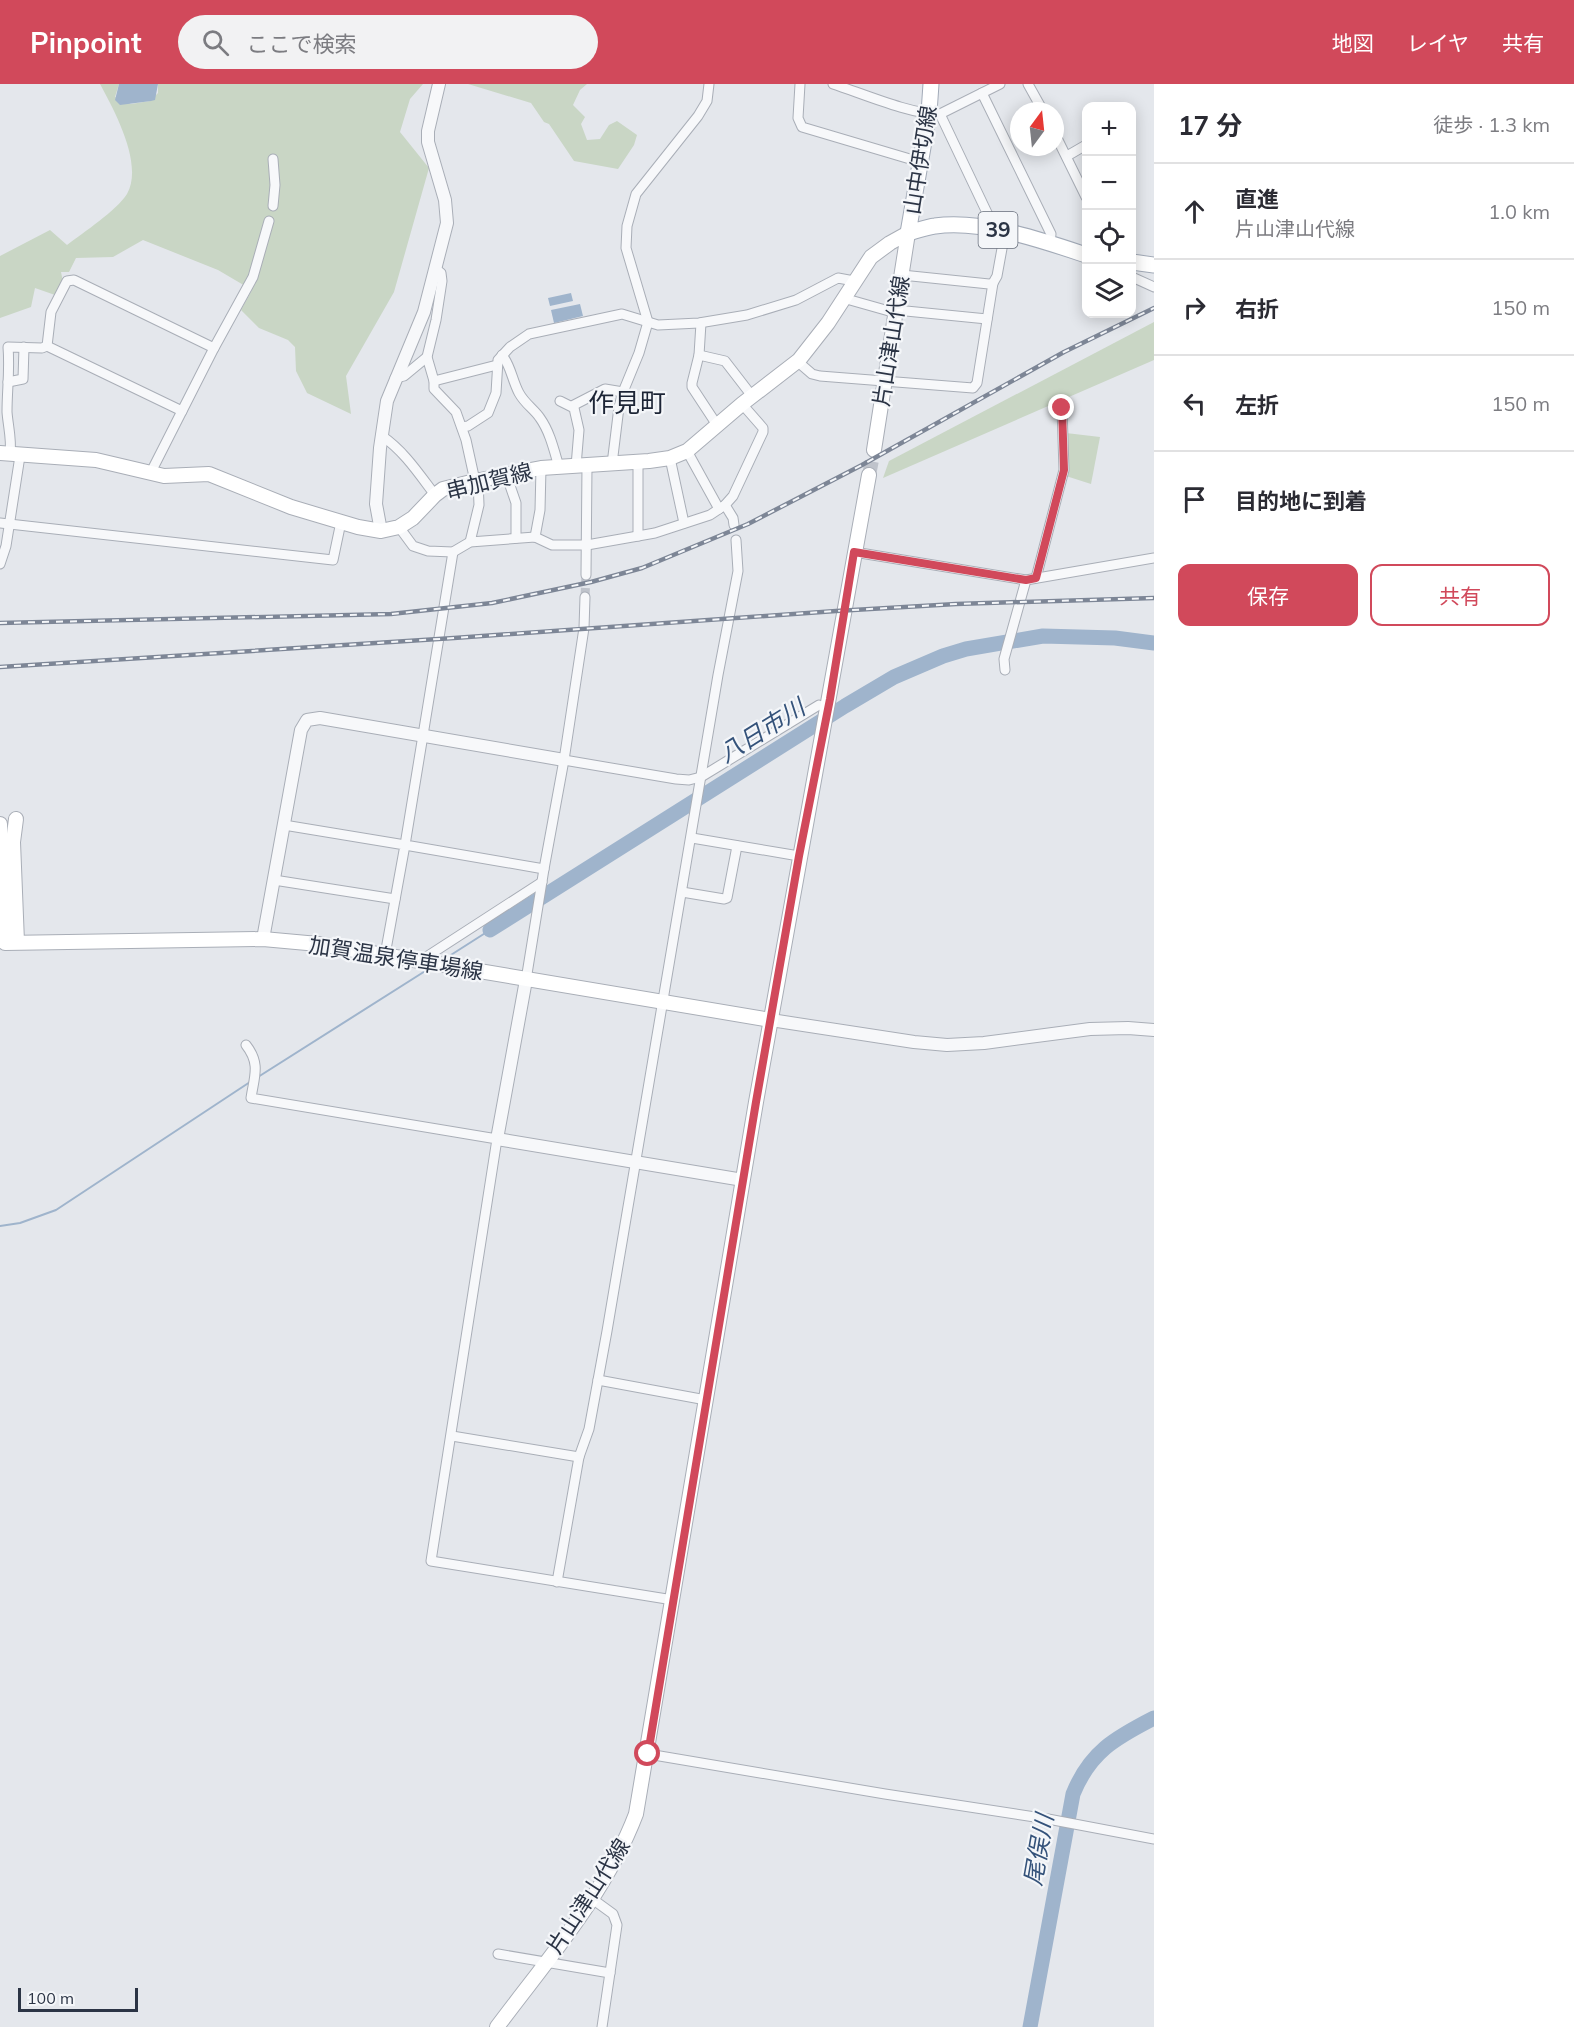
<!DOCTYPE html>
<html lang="ja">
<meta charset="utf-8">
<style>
body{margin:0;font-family:Mulish,"Noto Sans JP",sans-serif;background:#f2f2f3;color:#2b2b33}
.controls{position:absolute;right:18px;top:18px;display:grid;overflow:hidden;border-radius:12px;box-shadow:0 3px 15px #0003}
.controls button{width:54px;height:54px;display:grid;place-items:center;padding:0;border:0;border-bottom:2px solid #e1e1e2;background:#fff;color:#2b2b33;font:30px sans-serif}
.compass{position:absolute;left:1010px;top:18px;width:54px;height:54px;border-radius:50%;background:#fff;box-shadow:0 3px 15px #0003;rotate:15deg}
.scale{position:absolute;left:18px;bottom:15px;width:120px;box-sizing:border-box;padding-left:6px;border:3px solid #2b3445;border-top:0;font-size:16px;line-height:21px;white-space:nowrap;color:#2b3445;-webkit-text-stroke:4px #f4f6f9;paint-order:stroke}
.stop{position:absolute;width:18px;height:18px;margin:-14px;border:4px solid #d1495b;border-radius:50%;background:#fff}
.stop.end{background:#d1495b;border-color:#fff;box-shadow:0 2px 6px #0008}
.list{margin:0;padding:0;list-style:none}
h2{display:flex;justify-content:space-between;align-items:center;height:78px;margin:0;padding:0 24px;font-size:26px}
h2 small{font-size:20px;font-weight:400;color:#7c7c81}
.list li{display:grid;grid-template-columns:39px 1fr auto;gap:18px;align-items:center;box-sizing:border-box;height:96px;padding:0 24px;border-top:2px solid #e1e1e2}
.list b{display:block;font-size:22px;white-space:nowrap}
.list p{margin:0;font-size:20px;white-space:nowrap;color:#7c7c81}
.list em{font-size:20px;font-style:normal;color:#7c7c81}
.actions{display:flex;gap:12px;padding:18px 24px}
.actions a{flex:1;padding:14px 0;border:2px solid #d1495b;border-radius:12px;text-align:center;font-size:21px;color:#d1495b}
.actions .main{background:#d1495b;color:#fff}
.icon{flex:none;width:33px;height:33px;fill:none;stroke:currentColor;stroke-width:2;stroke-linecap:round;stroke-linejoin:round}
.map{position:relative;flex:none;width:1154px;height:1943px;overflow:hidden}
header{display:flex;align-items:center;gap:36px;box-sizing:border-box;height:84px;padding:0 30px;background:#d1495b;color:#fff}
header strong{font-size:28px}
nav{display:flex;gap:33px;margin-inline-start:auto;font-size:21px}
.search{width:420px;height:54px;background:#f2f2f3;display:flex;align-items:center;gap:15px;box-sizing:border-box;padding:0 21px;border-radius:33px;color:#7c7c81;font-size:22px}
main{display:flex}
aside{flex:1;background:#fff}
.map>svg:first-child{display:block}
</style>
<header>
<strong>Pinpoint</strong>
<div class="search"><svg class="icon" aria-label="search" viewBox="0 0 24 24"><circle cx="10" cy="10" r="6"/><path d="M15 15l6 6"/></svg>ここで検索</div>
<nav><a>地図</a><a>レイヤ</a><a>共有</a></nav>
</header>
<main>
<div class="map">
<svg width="1154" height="1943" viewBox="0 0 1154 1943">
<rect width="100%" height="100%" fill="#e4e7ec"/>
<g fill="#c9d6c5">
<path d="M100,0H119L115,13L131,20L150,17L158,9V0H423L410,15L400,48L429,84L394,208L346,292L351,330L307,309L296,287L295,263L288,256L259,244L241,226L252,206L218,186L143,156L113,173L76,174L69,188H61L63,198L55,211L35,204L31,223L0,234V172L50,146L67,161C84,148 116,127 127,110C144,80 114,26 100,0Z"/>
<polygon points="468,0 587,0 580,6 573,21 585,33 581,40 587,56 600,55 609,41 617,37 637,51 634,61 618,85 574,77 549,40 544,38 531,19"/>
<polygon points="1154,238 1154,276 883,394 889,377"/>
<polygon points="1066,349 1100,353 1091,400 1066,392"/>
</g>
<g fill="#9fb4cc">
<polygon points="119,0 158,0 155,16 151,17 120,21 115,16"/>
<polygon points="571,209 573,217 550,222 548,214"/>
<polygon points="580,220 583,232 554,239 551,226"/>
</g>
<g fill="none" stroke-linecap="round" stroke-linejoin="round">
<g stroke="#9fb4cc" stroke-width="2">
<polyline points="443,876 490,846"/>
<polyline points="258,993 430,884"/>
<polyline points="0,1142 20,1139 56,1126 250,998"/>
</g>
<g stroke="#9fb4cc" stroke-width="15">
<polyline points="490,846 845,622 894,593 943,572 966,565 1043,552 1115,554 1154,559"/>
<path d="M1030,1943L1073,1710C1090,1668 1115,1654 1154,1634"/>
</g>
<polyline stroke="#bfc3cb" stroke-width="9" stroke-dasharray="9 4.5" stroke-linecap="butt" points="585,513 586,491"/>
<polyline stroke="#bfc3cb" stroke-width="14" stroke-dasharray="14 7" stroke-linecap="butt" points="869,391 874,366"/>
<g stroke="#a9aeb7" stroke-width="11">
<g id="minor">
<polyline points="800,0 798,34 802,43 920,78"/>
<path d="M833,0C861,9 912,31 940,30L1000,0"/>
<polyline points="1028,0 1043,27"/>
<polyline points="982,9 1051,150 1050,159"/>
<polyline points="940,30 990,135 991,145"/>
<polyline points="1055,50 1086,113"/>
<polyline points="1067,72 1086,61"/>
<polyline points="273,122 275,101 273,75"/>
<polyline points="436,185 441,189 442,197 436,236 427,273 434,297 434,305 456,328 466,356 475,397"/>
<polyline points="902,191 989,200 993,199 997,192 1005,148"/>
<polyline points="1132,193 1154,203"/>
<polyline points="843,214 896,229"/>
<polyline points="896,226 987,235"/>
<polyline points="701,239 699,271 692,299 692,303 717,341"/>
<polyline points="47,262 51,228 67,197 74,196 214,264"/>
<path d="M502,271C511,282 512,296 519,309C525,320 534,325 540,334C550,348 554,366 559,383"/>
<polyline points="699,271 725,277 752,312"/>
<polyline points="797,277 812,290 820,292 973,304 977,299 993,199"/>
<polyline points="395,294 404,292 427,273"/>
<polyline points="434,297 497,281"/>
<polyline points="8,298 23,295 24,263"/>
<polyline points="560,317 574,324 579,346 576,382"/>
<polyline points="572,322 605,305 623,308"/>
<polyline points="462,343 468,342 488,329 496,309 498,276 510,263 529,250 622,230 658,241 699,239 747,231 796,216 838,194 854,197"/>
<path d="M382,352C404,367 419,390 435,411"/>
<polyline points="687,367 719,425"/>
<path d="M10,370C12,356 8,342 7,328C7,306 10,285 8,263L42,264L47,262L182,327"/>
<polyline points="670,374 684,439"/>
<polyline points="638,379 638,452"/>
<polyline points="612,380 619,323 623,308 639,269 648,238 626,164 627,142 636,110 698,32 707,17 709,0"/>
<polyline points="150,390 214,264 253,193 269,137"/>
<polyline points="506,390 516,419 516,454"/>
<polyline points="725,421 733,434 734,441"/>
<polyline points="0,439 333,476 341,438"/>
<polyline points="399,443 413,462 428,467 453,468 470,458 535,453 552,461 587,461 655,449 710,431 725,421 733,412 763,348 763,344 742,320"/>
<polyline points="535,453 540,426 541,384"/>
<polyline points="470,458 479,421 478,396"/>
<polyline points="453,468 405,761 544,785"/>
<polyline points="854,468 1026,496 1154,474"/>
<polyline points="0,480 6,462 20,372"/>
<polyline points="586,491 587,382"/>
<polyline points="1036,494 1064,386 1062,324"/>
<polyline points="1005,586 1004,575 1026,496"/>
<polyline points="564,676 676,695 689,696 701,693 819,621"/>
<polyline points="284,741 405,761 385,871"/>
<polyline points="692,754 799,772"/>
<polyline points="274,796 395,815"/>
<polyline points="682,808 724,815 727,814 737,762"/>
<polyline points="420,877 542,798"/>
<polyline points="526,896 544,785 564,676 584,544 585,513"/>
<path d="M246,961C261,980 254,993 251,1014L497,1055L431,1477L673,1516"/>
<polyline points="598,1296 706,1316"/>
<polyline points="452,1352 579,1373"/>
<polyline points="557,1498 579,1373 589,1345 607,1247 718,591 738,487 736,456"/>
<polyline points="648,1670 885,1710 1048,1735 1154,1755"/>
<polyline points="591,1814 613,1830 617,1841 602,1943"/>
<polyline points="498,1870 610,1889"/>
</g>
</g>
<g stroke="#a9aeb7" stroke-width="14">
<g id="tertiary">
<polyline points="381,447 376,420 380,364 387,317 424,228 447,139 445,116 428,58 428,47 439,0"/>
<polyline points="263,855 301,646 307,636 320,634 564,676"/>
<polyline points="526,896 497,1055 743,1096"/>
<polyline points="771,936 914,958 947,961 984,959 1090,945 1128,944 1154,946"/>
</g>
</g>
<g stroke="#a9aeb7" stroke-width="16">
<g id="secondary">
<polyline points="874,366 908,149"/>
<polyline points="0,369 96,376 164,392 209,390 291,423 358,443 381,447 399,443 413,434 435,411 443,405 475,397 541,384 649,377 670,374 687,367 742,320 799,276 828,239 871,173 890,159 908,149"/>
<polyline points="16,735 13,758 17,858"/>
<polyline points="0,740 5,859 263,855 318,860 771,936"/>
<path d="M497,1943C547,1876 606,1809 636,1730L756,1018L869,391"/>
</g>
</g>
<g stroke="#a3abb8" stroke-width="17">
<g id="primary">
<path d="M931,0L929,29L908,149C917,147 926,143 935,142C981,135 1044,157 1086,171"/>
<polyline points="1132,178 1154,181"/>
</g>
</g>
<use href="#minor" stroke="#f7f8fa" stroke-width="9"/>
<use href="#tertiary" stroke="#f7f8fa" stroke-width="12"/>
<use href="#secondary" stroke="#fff" stroke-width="14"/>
<use href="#primary" stroke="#fff" stroke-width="15"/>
<g stroke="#7d8696" stroke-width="4.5">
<g id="rail">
<polyline points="0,539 391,530 492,519 591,498 642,484 748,440 862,381 1064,268 1154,224"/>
<polyline points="0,583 454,554 836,527 956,520 1154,514"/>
</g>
</g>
<use href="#rail" stroke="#f4f6f9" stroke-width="2" stroke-dasharray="7" stroke-linecap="butt"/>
</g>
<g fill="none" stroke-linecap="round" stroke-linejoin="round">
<polyline stroke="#d1495b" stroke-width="8" points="648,1670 756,1018 799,772 830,615 854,468 1026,496 1036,494 1064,386 1062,324"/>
</g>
<g text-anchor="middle" stroke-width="4.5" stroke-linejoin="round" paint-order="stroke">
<rect fill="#f4f6f9" stroke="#676e7b" stroke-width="1.5" x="978.5" y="128" width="39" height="36" rx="4.5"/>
<g font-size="21" font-weight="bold" fill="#2b3445">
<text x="998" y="153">39</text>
</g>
<g font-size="22" fill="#2b3445" stroke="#f4f6f9">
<text transform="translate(920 76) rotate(-81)" y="8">山中伊切線</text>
<text transform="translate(891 257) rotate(-81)" y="8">片山津山代線</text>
<text transform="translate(489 397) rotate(-14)" y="8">串加賀線</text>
<text transform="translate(396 874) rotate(9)" y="8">加賀温泉停車場線</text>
<text transform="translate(588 1812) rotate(-57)" y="8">片山津山代線</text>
</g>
<g font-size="24" font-style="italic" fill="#34527a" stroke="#f4f6f9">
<text transform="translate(762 647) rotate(-32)" y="8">八日市川</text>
<text transform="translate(1039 1766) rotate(-80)" y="8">尾俣川</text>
</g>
<g font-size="26" fill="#1d2536" stroke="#f4f6f9">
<text x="627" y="328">作見町</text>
</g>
</g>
</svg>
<div class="controls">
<button>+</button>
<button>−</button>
<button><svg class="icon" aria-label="locate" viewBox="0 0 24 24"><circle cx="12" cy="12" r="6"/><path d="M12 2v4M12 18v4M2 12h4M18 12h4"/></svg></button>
<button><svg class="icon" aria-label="layers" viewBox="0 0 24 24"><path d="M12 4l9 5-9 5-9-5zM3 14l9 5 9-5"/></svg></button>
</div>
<svg class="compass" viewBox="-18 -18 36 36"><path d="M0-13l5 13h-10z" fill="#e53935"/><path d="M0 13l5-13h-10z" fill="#7c7c81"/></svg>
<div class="scale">100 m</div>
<div class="stop" style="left:648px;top:1670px"></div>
<div class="stop end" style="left:1062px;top:324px"></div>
</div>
<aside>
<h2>17 分<small>徒歩 · 1.3 km</small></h2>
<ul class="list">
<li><svg class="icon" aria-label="ahead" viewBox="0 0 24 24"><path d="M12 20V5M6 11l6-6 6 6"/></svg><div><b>直進</b><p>片山津山代線</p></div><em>1.0 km</em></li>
<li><svg class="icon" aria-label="right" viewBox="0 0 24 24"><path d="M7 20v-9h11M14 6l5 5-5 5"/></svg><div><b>右折</b></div><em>150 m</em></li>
<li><svg class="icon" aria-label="left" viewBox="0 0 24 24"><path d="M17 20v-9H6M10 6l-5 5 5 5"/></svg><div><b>左折</b></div><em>150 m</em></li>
<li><svg class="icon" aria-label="arrive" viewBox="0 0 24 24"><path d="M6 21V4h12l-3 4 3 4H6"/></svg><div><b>目的地に到着</b></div></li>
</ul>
<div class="actions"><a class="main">保存</a><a>共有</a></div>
</aside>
</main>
